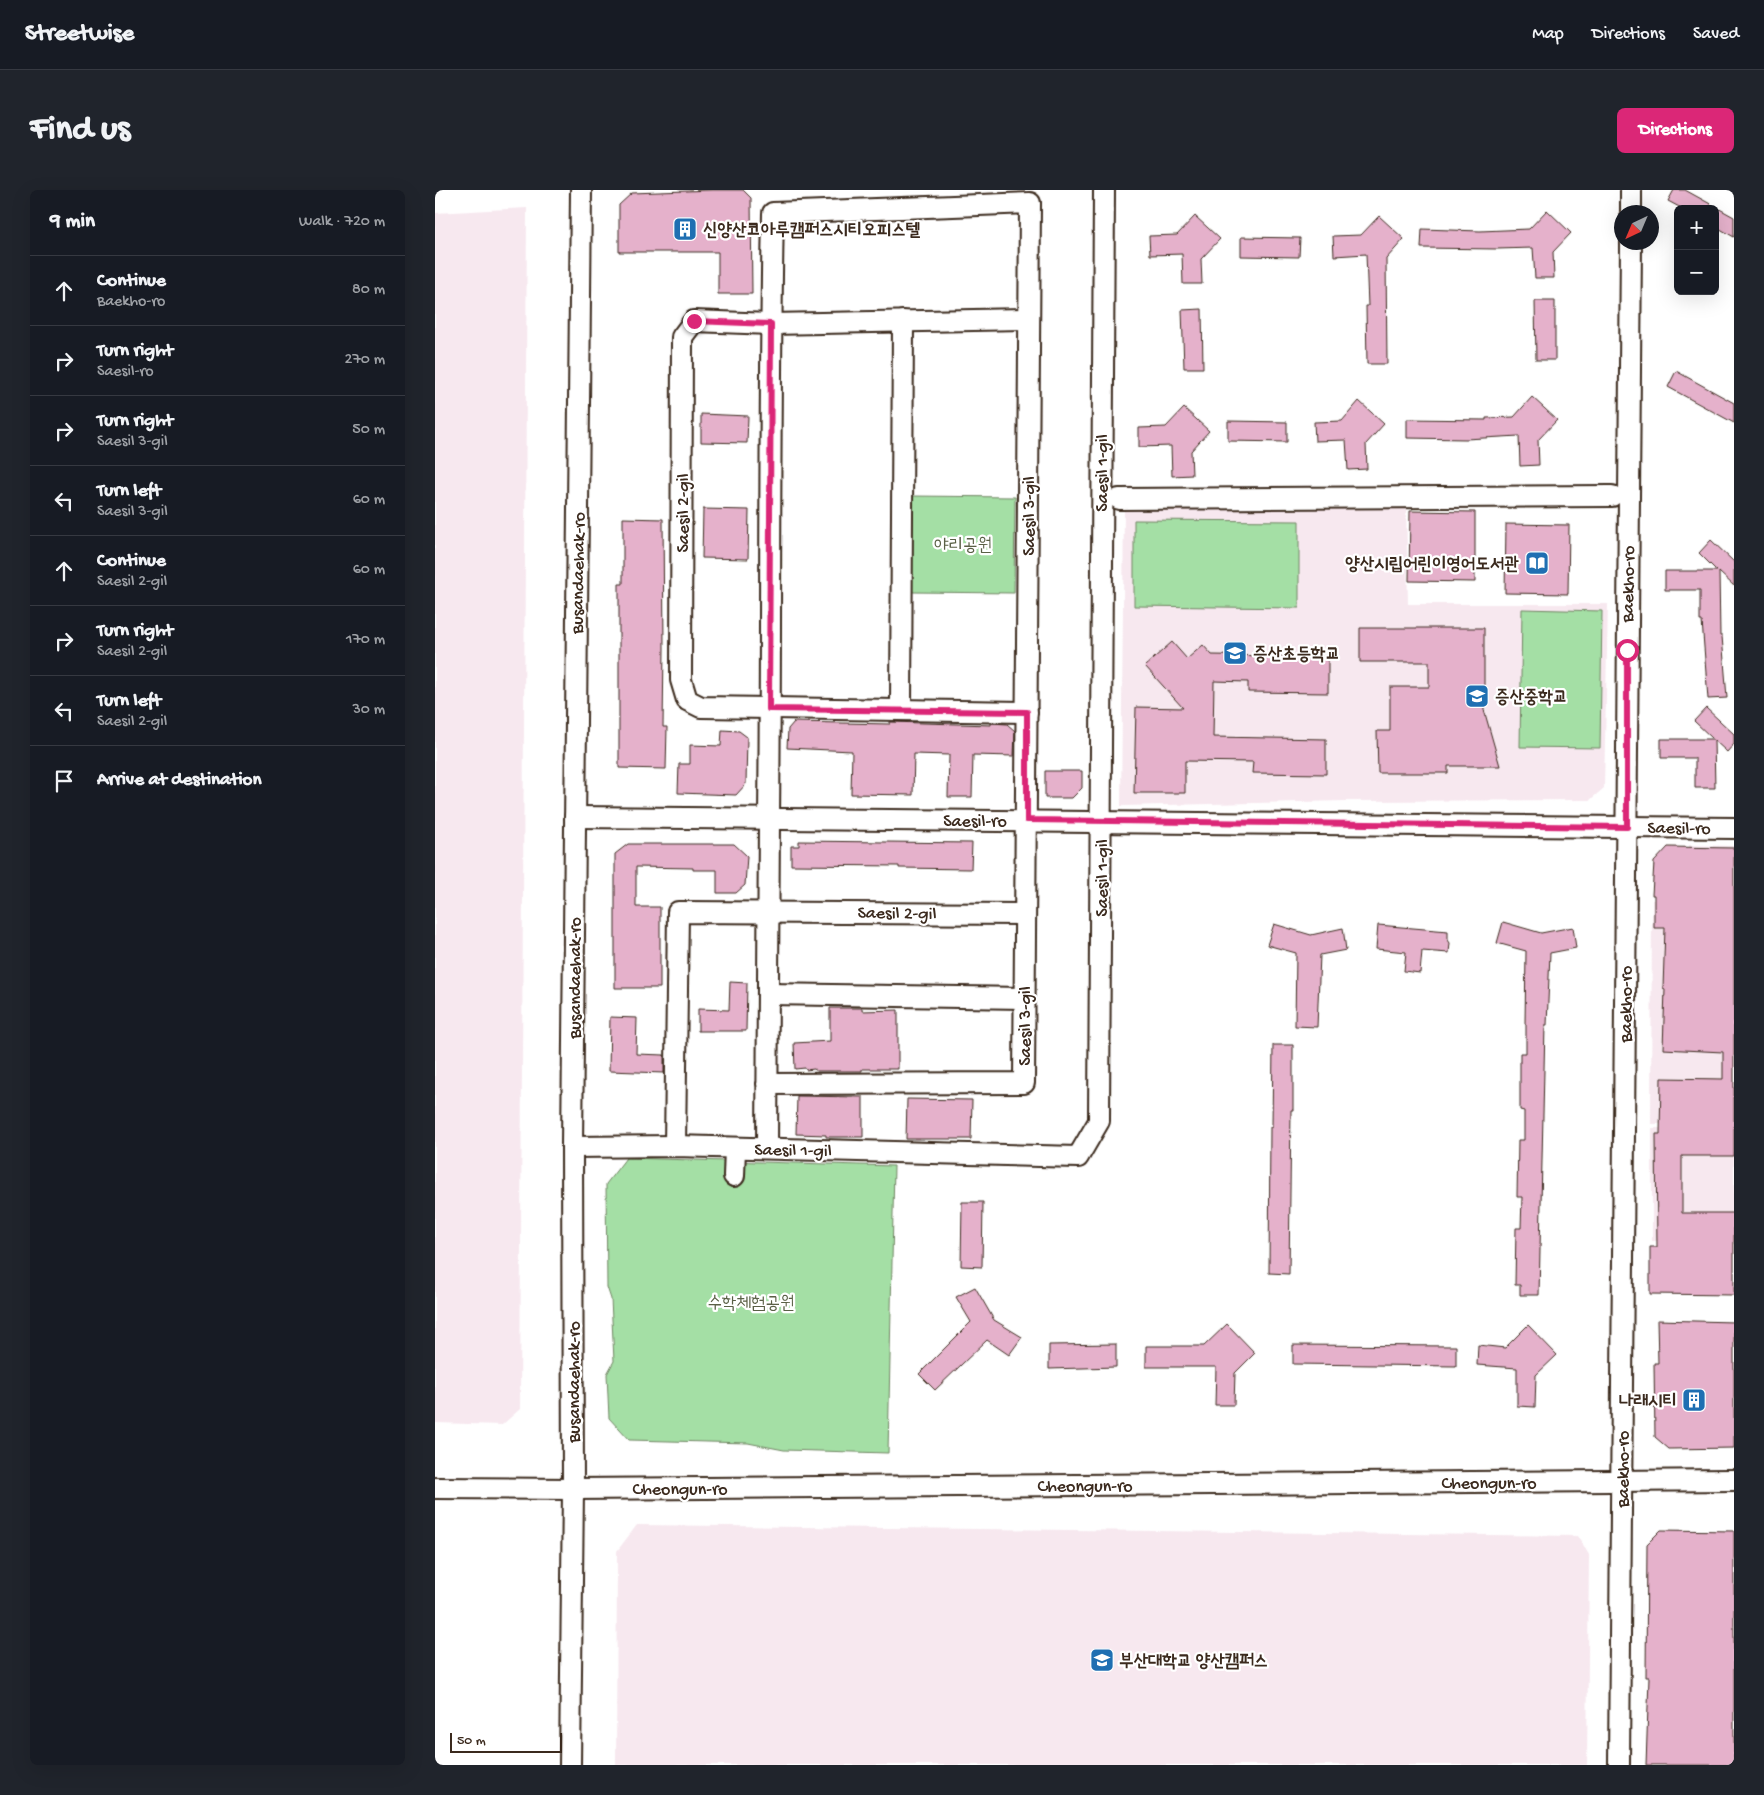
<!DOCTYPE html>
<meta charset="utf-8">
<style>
body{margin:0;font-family:"Gochi Hand","Poor Story",sans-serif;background:#20242c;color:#f1f3f6}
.controls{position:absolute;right:15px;top:15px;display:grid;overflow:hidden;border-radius:8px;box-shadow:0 5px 20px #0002}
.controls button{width:45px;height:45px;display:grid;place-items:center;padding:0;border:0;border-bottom:1px solid #363941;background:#171b24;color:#f1f3f6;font:25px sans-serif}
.compass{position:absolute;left:1179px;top:15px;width:45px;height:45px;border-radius:50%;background:#171b24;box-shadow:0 5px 20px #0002;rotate:224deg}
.scale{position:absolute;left:15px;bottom:12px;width:112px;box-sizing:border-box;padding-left:5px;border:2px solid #3b2a1e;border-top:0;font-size:14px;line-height:18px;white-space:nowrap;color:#3b2a1e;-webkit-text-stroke:4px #fff;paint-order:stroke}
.stop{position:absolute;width:15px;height:15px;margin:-11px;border:4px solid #db2777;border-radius:50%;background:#fff}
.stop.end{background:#db2777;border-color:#fff;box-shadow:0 1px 5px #0008}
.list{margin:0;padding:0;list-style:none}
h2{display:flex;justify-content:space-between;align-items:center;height:65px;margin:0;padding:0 20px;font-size:21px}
h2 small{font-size:16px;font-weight:400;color:#9ea1a6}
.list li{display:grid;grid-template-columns:32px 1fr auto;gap:15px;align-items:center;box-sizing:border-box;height:70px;padding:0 20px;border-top:1px solid #363941}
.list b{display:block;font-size:19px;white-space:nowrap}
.list p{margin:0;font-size:16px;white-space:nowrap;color:#9ea1a6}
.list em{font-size:16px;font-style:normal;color:#9ea1a6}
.icon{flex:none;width:28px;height:28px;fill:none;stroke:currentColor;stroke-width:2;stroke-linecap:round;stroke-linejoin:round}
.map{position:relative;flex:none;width:1299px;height:1575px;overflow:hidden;border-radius:8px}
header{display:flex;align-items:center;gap:30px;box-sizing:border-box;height:70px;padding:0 25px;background:#171b24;border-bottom:1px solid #363941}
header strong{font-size:24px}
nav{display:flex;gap:28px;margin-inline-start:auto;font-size:18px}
.intro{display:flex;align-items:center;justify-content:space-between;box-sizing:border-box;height:120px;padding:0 30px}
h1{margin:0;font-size:35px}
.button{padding:12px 22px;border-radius:8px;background:#db2777;color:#fff;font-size:18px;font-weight:700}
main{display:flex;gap:30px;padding:0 30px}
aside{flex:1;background:#171b24;border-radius:8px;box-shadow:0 5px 20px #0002}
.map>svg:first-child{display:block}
</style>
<header>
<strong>Streetwise</strong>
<nav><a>Map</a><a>Directions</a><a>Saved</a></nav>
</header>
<div class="intro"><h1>Find us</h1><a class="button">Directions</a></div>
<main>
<aside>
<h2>9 min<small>Walk · 720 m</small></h2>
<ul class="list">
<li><svg class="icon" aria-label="ahead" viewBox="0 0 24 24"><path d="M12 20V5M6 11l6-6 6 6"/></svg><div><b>Continue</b><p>Baekho-ro</p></div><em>80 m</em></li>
<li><svg class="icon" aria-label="right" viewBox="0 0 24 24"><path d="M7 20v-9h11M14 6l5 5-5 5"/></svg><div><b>Turn right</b><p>Saesil-ro</p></div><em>270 m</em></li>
<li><svg class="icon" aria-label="right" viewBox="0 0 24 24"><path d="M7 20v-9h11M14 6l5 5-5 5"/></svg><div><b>Turn right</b><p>Saesil 3-gil</p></div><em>50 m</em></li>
<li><svg class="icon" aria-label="left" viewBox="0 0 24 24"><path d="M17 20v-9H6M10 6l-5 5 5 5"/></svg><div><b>Turn left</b><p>Saesil 3-gil</p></div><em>60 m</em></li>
<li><svg class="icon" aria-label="ahead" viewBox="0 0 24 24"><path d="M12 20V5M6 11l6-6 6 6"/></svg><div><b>Continue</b><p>Saesil 2-gil</p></div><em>60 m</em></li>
<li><svg class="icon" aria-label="right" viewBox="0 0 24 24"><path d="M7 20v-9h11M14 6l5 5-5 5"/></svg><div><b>Turn right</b><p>Saesil 2-gil</p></div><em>170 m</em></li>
<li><svg class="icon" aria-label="left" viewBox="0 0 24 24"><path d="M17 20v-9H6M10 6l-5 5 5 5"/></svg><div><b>Turn left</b><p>Saesil 2-gil</p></div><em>30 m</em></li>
<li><svg class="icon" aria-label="arrive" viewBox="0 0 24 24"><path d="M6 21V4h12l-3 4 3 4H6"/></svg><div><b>Arrive at destination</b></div></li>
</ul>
</aside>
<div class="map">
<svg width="1299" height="1575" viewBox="0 0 1299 1575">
<rect width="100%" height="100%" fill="#fff"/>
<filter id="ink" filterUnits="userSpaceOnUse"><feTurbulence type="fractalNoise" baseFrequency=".02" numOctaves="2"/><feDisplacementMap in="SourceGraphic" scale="10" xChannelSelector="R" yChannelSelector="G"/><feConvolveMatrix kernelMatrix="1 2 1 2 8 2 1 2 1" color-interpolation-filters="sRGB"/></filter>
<g filter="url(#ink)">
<g fill="#f7e8ef">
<polygon points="92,18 85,1219 67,1235 0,1233 0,23"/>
<polygon points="689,316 971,316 973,414 1173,414 1169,598 1155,610 912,611 686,616"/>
<polygon points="1254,655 1299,656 1299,934 1216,934 1217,710 1249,712"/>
<rect x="1217" y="938" width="82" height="113"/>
<polygon points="202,1335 1143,1346 1154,1365 1152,1575 181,1575 182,1361"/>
</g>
<g fill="#a4dfa5" stroke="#708462">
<polygon points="477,306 580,307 579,403 477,402"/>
<polygon points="699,330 864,331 864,418 699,416"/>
<polygon points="1087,419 1167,421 1165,558 1085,557"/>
<polygon points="191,968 459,976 453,1263 349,1260 313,1253 194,1250 174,1228 172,1184 179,1171 176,1109 172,1097 171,994"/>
</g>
<g fill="#e5b1cb" stroke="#3b2a1e">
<polygon points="278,0 308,0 316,8 317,104 283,104 283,62 184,62 184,15 197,3"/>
<polygon points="1239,0 1250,0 1299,27 1299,47 1280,36 1280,19 1248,19 1233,11"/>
<polygon points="1112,20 1136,43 1118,62 1119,88 1100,88 1098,58 1062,59 986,58 987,39 1045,41 1094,39"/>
<polygon points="760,26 785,49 766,69 767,94 748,94 747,64 715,65 714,46 742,45"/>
<polygon points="944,26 969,49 951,69 952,174 932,174 931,116 933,116 931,64 899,66 898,46 926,45"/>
<polygon points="806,47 865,48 864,67 806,66"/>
<polygon points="1100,111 1120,111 1120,170 1101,170"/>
<polygon points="767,119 768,178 749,178 747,120"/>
<polygon points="1241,181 1299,213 1299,233 1233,197"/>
<polygon points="1097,207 1122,230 1103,250 1104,275 1085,276 1084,246 1031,249 972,248 972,229 1051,230 1051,228 1079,227"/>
<polygon points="924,211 949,234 931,254 932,279 913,280 911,250 880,251 879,232 907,231"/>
<polygon points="749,218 774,241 756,261 757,285 737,286 736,256 704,257 704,238 731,237"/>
<polygon points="266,224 313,226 312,253 266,252"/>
<polygon points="793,231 852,232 852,252 793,251"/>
<polygon points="268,319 314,320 313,369 267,368"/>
<polygon points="975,321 1040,322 1040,392 974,391"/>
<polygon points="188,328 228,329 229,458 228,537 232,537 231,579 184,578 184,394 188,394"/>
<polygon points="1071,334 1134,335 1133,404 1070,403"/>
<polygon points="1276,350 1299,372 1299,396 1284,382 1285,446 1287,446 1292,508 1273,509 1267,431 1265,431 1265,400 1230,400 1230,381 1282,381 1264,363"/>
<polygon points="925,438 1049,438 1049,520 1065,576 1013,576 1013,583 943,583 942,541 955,541 955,497 994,497 994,472 925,472"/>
<polygon points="737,452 752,469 768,455 777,465 893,467 893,503 813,502 813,492 779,491 778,547 891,549 891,584 817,583 818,572 750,571 750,603 699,603 701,517 748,518 710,476"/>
<polygon points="1271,518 1299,544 1299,554 1292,562 1279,550 1280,598 1260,598 1260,568 1226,568 1226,549 1278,549 1259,531"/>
<polygon points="359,532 455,534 455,532 556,535 556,533 572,534 580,541 579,566 538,565 537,607 513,607 514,565 479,564 478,605 416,604 417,561 352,558 353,539"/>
<polygon points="287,540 304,541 312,547 311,594 301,605 243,603 244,574 255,574 255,555 286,556"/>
<polygon points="610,581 647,581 647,598 637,608 610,608"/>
<polygon points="364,651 537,653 536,679 464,678 464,676 356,675 356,656 364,656"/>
<polygon points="193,654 299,654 312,666 310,695 301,703 282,703 282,680 258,680 258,678 201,677 201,717 225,717 225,798 180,798 180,664"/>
<polygon points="1233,657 1299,658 1299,966 1247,966 1247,1023 1299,1023 1299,1105 1215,1104 1215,1057 1222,1057 1221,944 1225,944 1226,888 1288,889 1288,862 1228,859 1230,799 1228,798 1230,738 1219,738 1219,705 1217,705 1219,672"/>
<polygon points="1068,732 1106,743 1138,737 1141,758 1115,763 1112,835 1110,835 1104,1105 1085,1105 1085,1095 1080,1095 1081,1038 1086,1038 1087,1007 1082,1007 1083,950 1089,950 1089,921 1085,920 1085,863 1091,863 1091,834 1090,834 1091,761 1062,753"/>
<polygon points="839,734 876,745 908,738 911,760 885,765 882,837 860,836 861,763 832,755"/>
<polygon points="943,735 1013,741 1013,750 1015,753 1014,763 987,761 985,783 969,781 971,762 941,759"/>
<polygon points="295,792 312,793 311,841 263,841 263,819 294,820"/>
<polygon points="395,818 427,818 427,821 463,820 463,879 427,879 427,881 382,881 379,879 371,880 370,878 360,879 359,853 395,851"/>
<polygon points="175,827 202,828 201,864 229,865 229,883 174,881"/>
<polygon points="838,855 858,855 858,920 856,920 854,1084 834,1083 835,937 837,937"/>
<polygon points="362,906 428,907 428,947 391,947 391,945 361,944"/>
<polygon points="472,909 537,910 536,949 471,949"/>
<polygon points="527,1012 548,1012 547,1077 526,1076"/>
<polygon points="540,1097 559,1130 587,1147 574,1165 552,1150 500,1200 484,1184 536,1132 521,1107"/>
<polygon points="1222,1130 1299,1132 1299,1258 1234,1259 1220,1247 1219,1173 1223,1173"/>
<polygon points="792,1134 820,1163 800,1183 799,1215 780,1215 781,1177 711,1177 711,1156 769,1156"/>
<polygon points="1093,1135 1122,1165 1101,1185 1100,1217 1082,1216 1082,1178 1042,1175 1043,1155 1070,1158"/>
<polygon points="681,1154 681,1177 614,1179 614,1155"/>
<polygon points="858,1155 1021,1156 1021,1176 858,1174"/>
<polygon points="1226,1340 1299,1341 1299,1575 1211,1575 1214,1487 1211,1487 1212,1354"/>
</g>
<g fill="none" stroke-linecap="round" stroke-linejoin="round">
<g stroke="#3b2a1e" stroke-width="24">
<g id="minor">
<polyline points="1196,22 1196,0"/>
<polyline points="684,309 1177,306"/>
<polyline points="466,520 468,131"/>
<polyline points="592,522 266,517 252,510 246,490 247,147 259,131 336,134 594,129"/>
<polyline points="140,627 1299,638"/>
<polyline points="333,804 589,808"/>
<path d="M332,894L589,893L595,13L338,23C334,225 336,427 334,629C333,739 332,849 332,958"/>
<polyline points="240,956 243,722 590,724"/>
<polyline points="137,957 240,956 643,967 664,931 669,0"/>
<polyline points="299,986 300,958"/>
<polyline points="0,1298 138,1299 1299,1290"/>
<polyline points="135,1575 138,1299 137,957 146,0"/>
<polyline points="1184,1575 1196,52"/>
</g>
</g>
<use href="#minor" stroke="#fff" stroke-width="20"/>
</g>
</g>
<g fill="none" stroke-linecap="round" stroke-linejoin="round" filter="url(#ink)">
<polyline stroke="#db2777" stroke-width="6" points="259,131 336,134 334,519 592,522 592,630 1192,637 1192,460"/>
</g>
<defs>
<g id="building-square" transform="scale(1.25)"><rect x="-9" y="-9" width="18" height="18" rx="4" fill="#1f6fb2" stroke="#fff"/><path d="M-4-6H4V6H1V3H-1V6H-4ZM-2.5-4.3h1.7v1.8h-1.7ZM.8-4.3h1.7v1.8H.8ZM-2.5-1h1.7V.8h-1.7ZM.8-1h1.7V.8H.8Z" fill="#fff"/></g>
<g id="library-square" transform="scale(1.25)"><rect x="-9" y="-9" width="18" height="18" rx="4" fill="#1f6fb2" stroke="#fff"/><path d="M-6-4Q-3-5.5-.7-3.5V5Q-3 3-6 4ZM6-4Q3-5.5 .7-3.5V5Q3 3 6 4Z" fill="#fff"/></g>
<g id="school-square" transform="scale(1.25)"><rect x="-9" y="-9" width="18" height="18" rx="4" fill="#1f6fb2" stroke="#fff"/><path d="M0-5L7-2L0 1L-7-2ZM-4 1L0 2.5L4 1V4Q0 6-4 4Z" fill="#fff"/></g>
</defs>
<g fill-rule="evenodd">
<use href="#building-square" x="250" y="39"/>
<use href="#library-square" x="1102" y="373"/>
<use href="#school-square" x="800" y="463"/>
<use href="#school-square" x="1042" y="506"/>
<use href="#building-square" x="1259" y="1210"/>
<use href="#school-square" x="667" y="1470"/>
</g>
<g text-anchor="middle" stroke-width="4.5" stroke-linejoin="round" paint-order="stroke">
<g font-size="18" font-weight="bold" fill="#3b2a1e" stroke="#fff" text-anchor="start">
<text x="268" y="45">신양산코아루캠퍼스시티오피스텔</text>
<text x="1084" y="379" text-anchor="end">양산시립어린이영어도서관</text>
<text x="818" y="469">증산초등학교</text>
<text x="1060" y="512">증산중학교</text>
<text x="1242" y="1216" text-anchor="end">나래시티</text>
<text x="684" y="1476">부산대학교 양산캠퍼스</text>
</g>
<g font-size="18" fill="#3b2a1e" stroke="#fff">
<text transform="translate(666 283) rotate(-90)" y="6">Saesil 1-gil</text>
<text transform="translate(247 323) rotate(-90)" y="6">Saesil 2-gil</text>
<text transform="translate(593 326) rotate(-90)" y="6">Saesil 3-gil</text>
<text transform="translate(142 383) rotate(-89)" y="6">Busandaehak-ro</text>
<text transform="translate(1192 394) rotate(-89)" y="6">Baekho-ro</text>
<text x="540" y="636">Saesil-ro</text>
<text transform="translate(1244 637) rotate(1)" y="6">Saesil-ro</text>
<text transform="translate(666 688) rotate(-90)" y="6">Saesil 1-gil</text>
<text transform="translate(462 722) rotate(1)" y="6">Saesil 2-gil</text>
<text transform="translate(139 788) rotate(-90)" y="6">Busandaehak-ro</text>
<text transform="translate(1190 814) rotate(-90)" y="6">Baekho-ro</text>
<text transform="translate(589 836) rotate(-90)" y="6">Saesil 3-gil</text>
<text transform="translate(358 959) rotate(1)" y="6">Saesil 1-gil</text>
<text transform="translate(138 1192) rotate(-90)" y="6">Busandaehak-ro</text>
<text transform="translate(1187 1279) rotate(-90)" y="6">Baekho-ro</text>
<text x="1054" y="1298">Cheongun-ro</text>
<text x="650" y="1301">Cheongun-ro</text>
<text x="245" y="1304">Cheongun-ro</text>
</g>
<g font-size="18" fill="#5a6046" stroke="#fff">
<text x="528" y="360">야리공원</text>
<text x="316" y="1118">수학체험공원</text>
</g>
</g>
</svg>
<div class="controls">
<button>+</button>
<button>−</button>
</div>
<svg class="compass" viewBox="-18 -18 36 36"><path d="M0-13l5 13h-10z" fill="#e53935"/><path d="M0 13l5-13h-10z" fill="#9ea1a6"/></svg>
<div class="scale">50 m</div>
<div class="stop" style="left:1192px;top:460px"></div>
<div class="stop end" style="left:259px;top:131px"></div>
</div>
</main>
